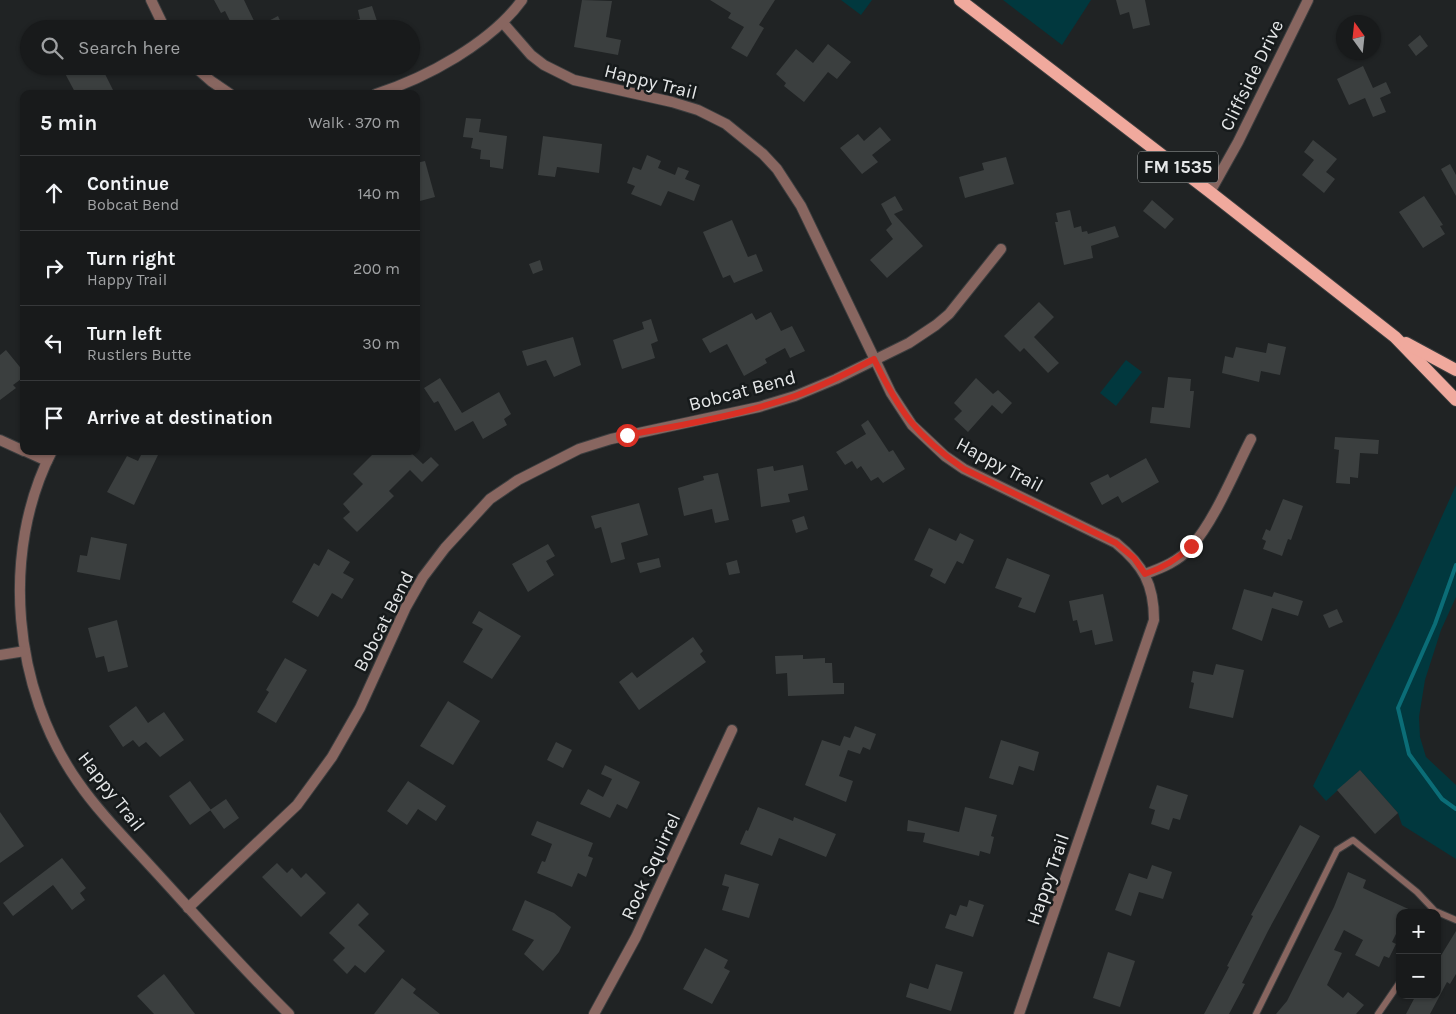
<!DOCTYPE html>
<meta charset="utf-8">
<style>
body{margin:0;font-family:Karla,sans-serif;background:#252728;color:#f1f3f6}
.controls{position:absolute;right:15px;bottom:15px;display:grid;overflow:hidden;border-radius:10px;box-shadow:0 1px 4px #0004}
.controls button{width:45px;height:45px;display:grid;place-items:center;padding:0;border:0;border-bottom:1px solid #36383a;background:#181a1b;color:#f1f3f6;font:25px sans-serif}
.compass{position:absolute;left:1336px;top:15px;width:45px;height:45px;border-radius:50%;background:#181a1b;box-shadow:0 1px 4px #0004;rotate:345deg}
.stop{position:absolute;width:15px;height:15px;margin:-11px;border:4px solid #d93025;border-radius:50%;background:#fff}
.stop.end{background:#d93025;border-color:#fff;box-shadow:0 1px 5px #0008}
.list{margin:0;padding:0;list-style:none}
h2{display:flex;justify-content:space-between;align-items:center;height:65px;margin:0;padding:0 20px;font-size:21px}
h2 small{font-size:16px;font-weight:400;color:#9fa1a3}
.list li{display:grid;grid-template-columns:32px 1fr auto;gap:15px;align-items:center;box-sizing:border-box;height:75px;padding:0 20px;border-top:1px solid #36383a}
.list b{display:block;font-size:19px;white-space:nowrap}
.list p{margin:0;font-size:16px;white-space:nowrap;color:#9fa1a3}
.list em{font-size:16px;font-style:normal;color:#9fa1a3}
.icon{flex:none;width:28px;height:28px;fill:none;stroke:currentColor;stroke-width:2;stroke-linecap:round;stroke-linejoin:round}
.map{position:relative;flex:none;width:1456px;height:1014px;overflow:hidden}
.search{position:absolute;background:#181a1b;box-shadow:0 1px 4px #0004;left:20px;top:20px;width:400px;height:55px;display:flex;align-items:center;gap:12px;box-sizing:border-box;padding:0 18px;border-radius:28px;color:#9fa1a3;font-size:19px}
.panel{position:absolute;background:#181a1b;box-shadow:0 1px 4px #0004;left:20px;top:90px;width:400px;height:365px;border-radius:10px}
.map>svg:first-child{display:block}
</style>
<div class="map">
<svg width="1456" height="1014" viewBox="0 0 1456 1014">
<rect width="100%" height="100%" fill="#202324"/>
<g fill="#01383e">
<polygon points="841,0 872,0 861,15"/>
<polygon points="1003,0 1091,0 1062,45"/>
<polygon points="1126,360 1142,372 1116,406 1100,393"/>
<polygon points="1456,485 1456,597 1441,630 1425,680 1419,717 1420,737 1426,757 1456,785 1456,859 1402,825 1398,813 1360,770 1326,801 1313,786 1399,612"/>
</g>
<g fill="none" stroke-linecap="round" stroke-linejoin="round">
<polyline stroke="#0b6d77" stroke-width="4" points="1456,565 1435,624 1398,708 1409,754 1442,799 1456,809"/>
</g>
<g fill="#3b3f3f">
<polygon points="214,0 244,0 257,27 278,16 284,29 234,29 225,11 221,13"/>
<polygon points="582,0 612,1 606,37 621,40 618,55 574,47"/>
<polygon points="710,0 775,0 759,25 764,28 747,57 731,48 744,27 728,18 731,13"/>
<polygon points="1116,0 1145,0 1150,25 1133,29 1129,12 1120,15"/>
<polygon points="372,6 379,27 372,29 336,29 336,26 360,19 358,10"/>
<polygon points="1420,35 1428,46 1416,56 1408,45"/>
<polygon points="828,44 851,62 837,79 828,72 804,102 784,86 786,83 776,74 796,49 813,63"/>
<polygon points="61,66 101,66 115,94 76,94"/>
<polygon points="1363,66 1373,88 1386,82 1391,93 1380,98 1386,112 1373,117 1365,98 1349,105 1337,79"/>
<polygon points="466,118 481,119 479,132 507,136 503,169 490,167 490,160 480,159 481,150 471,148 473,138 463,137"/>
<polygon points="880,127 891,140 872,155 878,162 862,174 840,148 858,134 864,141"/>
<polygon points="543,136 602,144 599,173 557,167 555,177 538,175"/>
<polygon points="1313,140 1337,159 1326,172 1335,179 1324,193 1302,175 1314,160 1304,152"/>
<polygon points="647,155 661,161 658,168 675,175 678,167 689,171 685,179 700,185 694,201 668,191 661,206 631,194 635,186 627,183 633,167 641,170"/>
<polygon points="1006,157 1014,184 965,198 959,177 984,170 982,163"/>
<polygon points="425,161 435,197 420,201 416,188 416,163"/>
<polygon points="1450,164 1456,175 1456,196 1441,169"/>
<polygon points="895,196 903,210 894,214 923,246 887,278 870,260 893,239 886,230 892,224 881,204"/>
<polygon points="1424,196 1443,225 1440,226 1445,234 1423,248 1399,212"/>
<polygon points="1152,200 1174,219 1165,229 1143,211"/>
<polygon points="1070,210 1074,228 1081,226 1082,232 1087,231 1088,234 1115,226 1119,237 1091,246 1093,258 1064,265 1055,222 1058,222 1056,213"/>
<polygon points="732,220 748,257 756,254 763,271 734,283 730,275 723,278 703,232"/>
<polygon points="540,260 543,270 533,274 529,264"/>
<polygon points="1039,302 1054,317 1034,337 1059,363 1048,373 1024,348 1020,352 1004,336"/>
<polygon points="771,312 781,331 792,326 805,351 790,358 785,348 765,359 767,363 744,376 727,344 710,353 702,339 752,313 756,320"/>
<polygon points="651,319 658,341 651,344 655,358 622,369 613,340 644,329 642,322"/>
<polygon points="573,337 581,365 554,377 546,360 527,366 522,351"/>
<polygon points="1268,343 1286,347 1280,375 1261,371 1259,382 1222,373 1225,356 1233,358 1236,347 1266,353"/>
<polygon points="6,350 24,372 24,377 13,385 16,388 0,400 0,355"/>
<polygon points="1168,377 1191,379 1190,391 1194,391 1190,428 1150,423 1152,407 1164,408"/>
<polygon points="440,378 462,413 499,392 511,414 504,419 507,425 483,439 473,421 455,431 438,401 434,403 424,388"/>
<polygon points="976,378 993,394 998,390 1012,403 1002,414 992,405 968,432 954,419 962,411 954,403"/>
<polygon points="868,420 889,452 893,450 905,469 883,483 878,477 871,481 861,466 857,469 852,461 845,465 836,452 866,434 861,425"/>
<polygon points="1335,437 1379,440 1378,454 1360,453 1358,478 1350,477 1350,484 1336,483 1339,450 1334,449"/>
<polygon points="143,451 150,451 158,455 134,505 107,492 127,456 138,461"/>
<polygon points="376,451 409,451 423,464 431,457 439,465 422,482 410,470 389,491 394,496 357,532 343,518 350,512 343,504 363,484 353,474"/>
<polygon points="1146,458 1159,482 1122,503 1118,496 1102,505 1090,483 1108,474 1110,478"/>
<polygon points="803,465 808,490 788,494 790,502 761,507 757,469 773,466 774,471"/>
<polygon points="718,473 729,520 715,523 712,509 684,516 678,488 704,480 703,476"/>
<polygon points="1283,499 1303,506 1291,540 1288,539 1282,556 1263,549 1266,541 1262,539 1266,529 1270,531"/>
<polygon points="639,503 648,535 621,543 625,559 611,563 601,527 595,529 591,516"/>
<polygon points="804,516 808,529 796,533 792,520"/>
<polygon points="929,528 956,541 960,533 974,540 963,564 957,561 945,584 930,576 933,569 914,560"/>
<polygon points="91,537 127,544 120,580 77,572 80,555 87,556"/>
<polygon points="548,544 555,556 546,561 554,575 528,592 512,564"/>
<polygon points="328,549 350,562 343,573 354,579 342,599 332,593 318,617 292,602 314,563 319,566"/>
<polygon points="659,558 661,567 640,573 637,563"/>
<polygon points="1007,558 1050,575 1035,613 1018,607 1022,598 995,588"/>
<polygon points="737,560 740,573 729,575 726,563"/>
<polygon points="1244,589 1272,597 1274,592 1303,601 1298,616 1272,608 1262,641 1232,629"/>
<polygon points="1103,594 1113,641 1095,645 1092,630 1080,633 1077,620 1073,621 1069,601"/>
<polygon points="1337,609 1343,622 1329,628 1323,615"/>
<polygon points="479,611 521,636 492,679 463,662 483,629 472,623"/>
<polygon points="117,620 128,667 108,672 104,656 96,658 88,628"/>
<polygon points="693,637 703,651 700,654 706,662 639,710 619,682 632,672 637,678"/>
<polygon points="803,655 803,659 825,658 825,663 832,663 833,683 844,683 844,694 788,696 787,673 776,674 775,656"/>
<polygon points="285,658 307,670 276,723 257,712 269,692 266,690"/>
<polygon points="1216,664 1244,670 1233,718 1189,708 1194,683 1191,682 1193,671 1213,675"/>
<polygon points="448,701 480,721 453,765 420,746"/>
<polygon points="136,706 148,723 164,712 184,740 160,757 146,742 139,747 133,740 123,747 109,726"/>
<polygon points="855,726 876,734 870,750 863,747 860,754 848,750 839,776 853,781 846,802 805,785 822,740 840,746 844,736 850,738"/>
<polygon points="1001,740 1039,752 1034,771 1019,766 1013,785 989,778"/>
<polygon points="556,742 572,750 563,768 547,760"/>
<polygon points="605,765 640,782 627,809 617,804 610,818 580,804 588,789 603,797 612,779 601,774"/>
<polygon points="1360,770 1398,813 1375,834 1337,790"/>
<polygon points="190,781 211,810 190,825 169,796"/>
<polygon points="408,781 446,806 436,821 418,809 407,825 387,811"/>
<polygon points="1157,785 1188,795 1180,820 1173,818 1169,830 1151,824 1155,810 1149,808"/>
<polygon points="226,799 239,818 224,829 210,810"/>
<polygon points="758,807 793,821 794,817 836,834 826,857 779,838 772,856 740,844 746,830 748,831"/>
<polygon points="965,807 997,815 991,836 994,837 990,854 980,851 979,856 923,842 925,833 907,831 908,820 959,832"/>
<polygon points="0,812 24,846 0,863"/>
<polygon points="537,821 593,843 588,856 593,858 586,877 578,873 572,887 537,873 542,861 545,862 552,844 531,835"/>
<polygon points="1300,825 1320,836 1268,931 1242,983 1245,984 1229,1014 1204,1014 1229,967 1227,966 1253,916 1251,915"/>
<polygon points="62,858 86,888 80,893 85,900 72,910 53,885 13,916 3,903"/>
<polygon points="277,863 287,873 292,868 301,878 306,873 326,893 301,917 262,877"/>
<polygon points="1152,865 1172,872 1163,899 1139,892 1131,916 1115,910 1129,873 1147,879"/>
<polygon points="1348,872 1366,880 1363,888 1417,913 1400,913 1400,926 1392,942 1396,944 1389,958 1384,956 1379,967 1355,955 1363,940 1344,930 1334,950 1342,953 1327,985 1343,998 1348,992 1364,1005 1356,1014 1276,1014 1287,1001 1334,907"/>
<polygon points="725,874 759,884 749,918 722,910 729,887 722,885"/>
<polygon points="525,900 554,913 571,927 559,952 543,971 524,954 534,940 512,930"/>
<polygon points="969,900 984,905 973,937 945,928 950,914 956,916 960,905 967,907"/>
<polygon points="358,903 369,914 358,925 385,951 365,973 355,965 347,974 333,960 345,948 329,933"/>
<polygon points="1456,931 1456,974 1450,984 1447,982 1430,1014 1406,1014 1416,995 1437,995 1437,962"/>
<polygon points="705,948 728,960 724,968 730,971 712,1004 683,989"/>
<polygon points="1108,952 1135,961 1120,1007 1093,998"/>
<polygon points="936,964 963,972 951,1011 906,997 910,983 928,989"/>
<polygon points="164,974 195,1014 154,1014 137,996"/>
<polygon points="402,978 416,989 413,993 440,1014 374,1014"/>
</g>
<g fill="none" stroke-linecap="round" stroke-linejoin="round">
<g stroke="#3c3e3f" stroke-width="8">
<g id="service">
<polyline points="1256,1014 1337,850 1353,840 1417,892 1435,911 1456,920"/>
<polyline points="1378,1014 1400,982"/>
</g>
</g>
<g stroke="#3c3e3f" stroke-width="12">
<g id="minor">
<polyline points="151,0 165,29"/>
<path d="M503,23L531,55L544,65L574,80L672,102L698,110L726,124L763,154L777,169L801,206L891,393L912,425L945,456L964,469L1116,543C1143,565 1154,584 1154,620L1019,1014"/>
<polyline points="194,66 211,81 230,94"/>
<path d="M376,94C426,78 491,43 522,0"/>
<polyline points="1210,192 1238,142 1308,0"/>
<polyline points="0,440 24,451"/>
<polyline points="25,451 47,461"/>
<path d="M52,451C0,552 13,690 78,782C100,814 129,842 155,871C199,919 242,968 289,1014"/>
<path d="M1145,574C1162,568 1179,561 1191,547C1215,520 1234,472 1251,439"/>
<polyline points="0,655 25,651"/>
<polyline points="188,908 297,805 332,757 360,708 406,607 423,577 445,548 490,499 518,480 579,449 611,439 759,407 795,396 836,379 909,343 936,325 949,314 1001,249"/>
<polyline points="594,1014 636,937 732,730"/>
</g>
</g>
<g stroke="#3c3e3f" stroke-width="14">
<g id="primary">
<polyline points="960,0 1210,192 1395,337 1456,400"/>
<polyline points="1406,343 1456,370"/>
</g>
</g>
<use href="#service" stroke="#886660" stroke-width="6"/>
<use href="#minor" stroke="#886660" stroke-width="10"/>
<use href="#primary" stroke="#f0a99d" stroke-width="12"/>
</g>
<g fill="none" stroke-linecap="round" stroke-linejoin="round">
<path stroke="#d93025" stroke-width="6" d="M627,435C683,425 741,415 795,396C822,386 848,373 874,359C899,411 916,436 964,469L1116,543L1134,558L1145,574C1163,568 1177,560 1191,546"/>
</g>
<g text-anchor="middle" stroke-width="5" stroke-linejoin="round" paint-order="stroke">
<rect fill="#161a1b" stroke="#a7aaaa" stroke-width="1" x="1138" y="151.5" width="80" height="31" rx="4"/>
<g font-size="18" font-weight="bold" fill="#e5e7e8">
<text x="1178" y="173">FM 1535</text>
</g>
<g font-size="19" fill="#e5e7e8" stroke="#161a1b">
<text transform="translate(1251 75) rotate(-64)" y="7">Cliffside Drive</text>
<text transform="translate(651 81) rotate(14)" y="7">Happy Trail</text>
<text transform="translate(742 390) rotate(-15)" y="7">Bobcat Bend</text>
<text transform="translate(1000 464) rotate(28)" y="7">Happy Trail</text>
<text transform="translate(383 621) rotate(-63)" y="7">Bobcat Bend</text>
<text transform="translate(112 791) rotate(52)" y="7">Happy Trail</text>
<text transform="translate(650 866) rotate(-65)" y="7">Rock Squirrel</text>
<text transform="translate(1047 879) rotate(-71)" y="7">Happy Trail</text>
</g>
</g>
</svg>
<div class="controls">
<button>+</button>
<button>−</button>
</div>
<svg class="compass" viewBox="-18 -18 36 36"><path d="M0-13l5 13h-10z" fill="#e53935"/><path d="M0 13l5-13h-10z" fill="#9fa1a3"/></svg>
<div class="stop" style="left:627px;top:435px"></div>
<div class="stop end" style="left:1191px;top:546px"></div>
<div class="search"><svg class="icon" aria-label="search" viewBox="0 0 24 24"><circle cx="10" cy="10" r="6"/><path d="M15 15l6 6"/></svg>Search here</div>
<section class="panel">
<h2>5 min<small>Walk · 370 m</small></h2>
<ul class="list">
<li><svg class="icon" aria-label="ahead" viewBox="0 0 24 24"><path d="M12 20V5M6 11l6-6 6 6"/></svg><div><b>Continue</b><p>Bobcat Bend</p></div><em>140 m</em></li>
<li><svg class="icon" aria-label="right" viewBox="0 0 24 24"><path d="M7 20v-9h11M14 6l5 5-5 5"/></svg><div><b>Turn right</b><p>Happy Trail</p></div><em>200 m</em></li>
<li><svg class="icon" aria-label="left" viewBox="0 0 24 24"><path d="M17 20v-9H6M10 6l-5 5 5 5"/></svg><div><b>Turn left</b><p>Rustlers Butte</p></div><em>30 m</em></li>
<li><svg class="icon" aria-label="arrive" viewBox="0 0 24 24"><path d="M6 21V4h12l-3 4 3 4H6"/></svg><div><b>Arrive at destination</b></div></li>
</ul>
</section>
</div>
